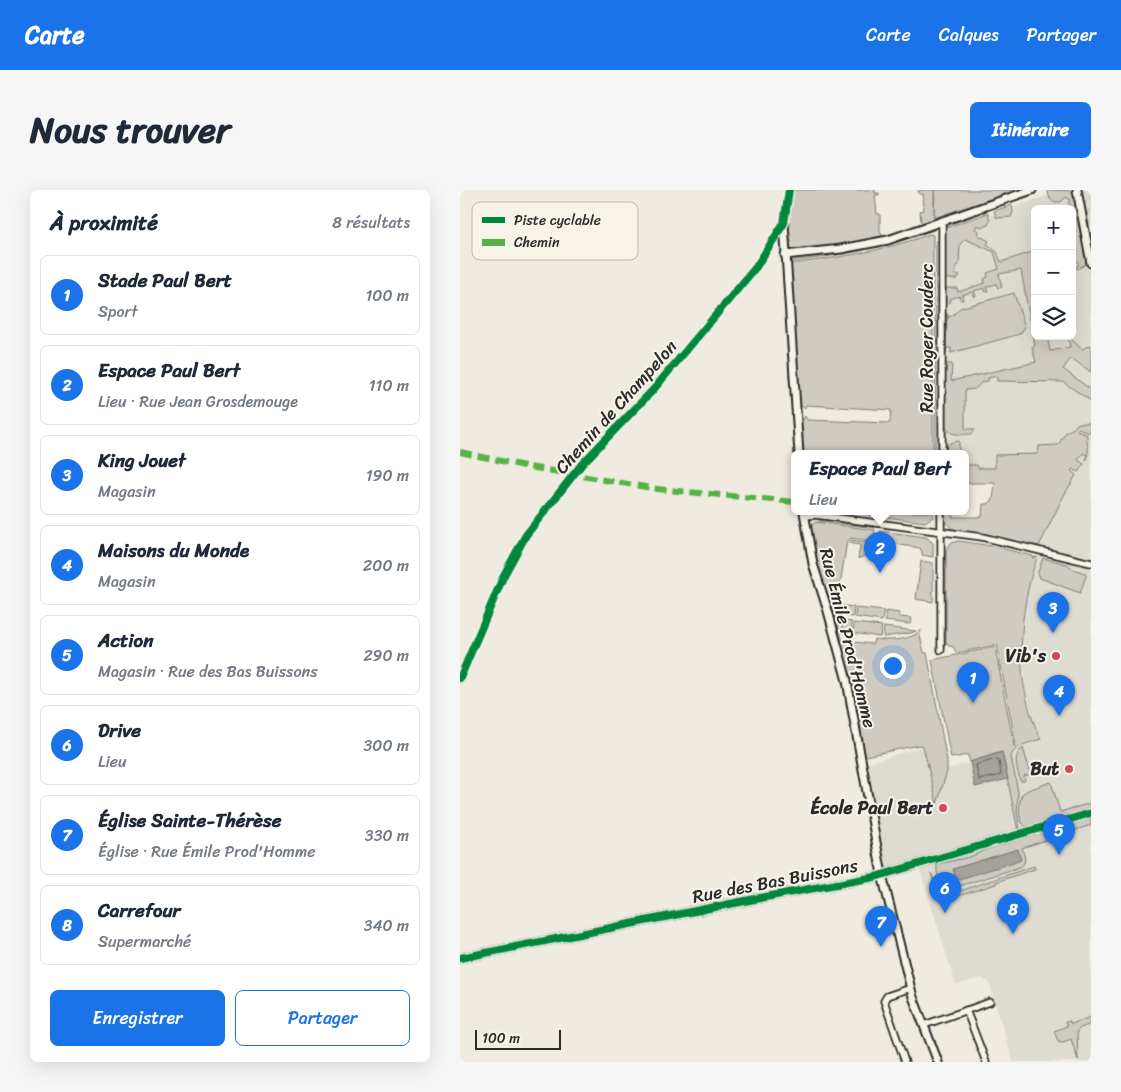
<!DOCTYPE html>
<html lang="fr">
<meta charset="utf-8">
<style>
body{margin:0;font-family:Sriracha,sans-serif;background:#f6f6f7;color:#1f2937}
.controls{position:absolute;right:15px;top:15px;display:grid;overflow:hidden;border-radius:8px;box-shadow:0 5px 20px #0002}
.controls button{width:45px;height:45px;display:grid;place-items:center;padding:0;border:0;border-bottom:1px solid #e0e1e3;background:#fff;color:#1f2937;font:25px sans-serif}
.scale{position:absolute;left:15px;bottom:12px;width:86px;box-sizing:border-box;padding-left:5px;border:2px solid #2b2b2b;border-top:0;font-size:14px;line-height:18px;white-space:nowrap;color:#2b2b2b;-webkit-text-stroke:4px #f7f3e8;paint-order:stroke}
.you{position:absolute;left:432px;top:475px;width:18px;height:18px;margin:-12px;border:4px solid #fff;border-radius:50%;background:#1a73e8;box-shadow:0 0 0 8px #1a73e833}
.badge{display:grid;place-items:center;width:32px;height:32px;border-radius:50%;background:#1a73e8;color:#fff;font-size:16px;font-weight:700}
.pin{position:absolute;translate:-50% -41px;filter:drop-shadow(0 1px 2px #0008)}
.pin::after{content:'';position:absolute;top:26px;width:18px;height:15px;background:inherit;clip-path:polygon(0 0,100% 0,50% 100%)}
.popup{position:absolute;left:331px;top:260px;width:178px;height:65px;box-sizing:border-box;display:grid;place-content:center;border-radius:8px;background:#fff;filter:drop-shadow(0 1px 4px #0005);font-size:16px;white-space:nowrap;color:#747a83}
.popup b{font-size:19px;color:#1f2937}
.popup::after{content:'';position:absolute;left:50%;top:100%;margin-left:-10px;border:10px solid transparent;border-top-color:#fff}
.list{margin:0;padding:0;list-style:none}
h2{display:flex;justify-content:space-between;align-items:center;height:65px;margin:0;padding:0 20px;font-size:21px}
h2 small{font-size:16px;font-weight:400;color:#747a83}
.list li{display:grid;grid-template-columns:32px 1fr auto;gap:15px;align-items:center;box-sizing:border-box;height:80px;margin:0 10px 10px;padding:0 10px;border:1px solid #e0e1e3;border-radius:8px}
.list b{display:block;font-size:19px;white-space:nowrap}
.list p{margin:0;font-size:16px;white-space:nowrap;color:#747a83}
.list em{font-size:16px;font-style:normal;color:#747a83}
.actions{display:flex;gap:10px;padding:15px 20px}
.actions a{flex:1;padding:11px 0;border:1px solid #1a73e8;border-radius:8px;text-align:center;font-size:18px;color:#1a73e8}
.actions .main{background:#1a73e8;color:#fff}
.icon{flex:none;width:28px;height:28px;fill:none;stroke:currentColor;stroke-width:2;stroke-linecap:round;stroke-linejoin:round}
.map{position:relative;flex:none;width:631px;height:872px;overflow:hidden;border-radius:8px}
header{display:flex;align-items:center;gap:30px;box-sizing:border-box;height:70px;padding:0 25px;background:#1a73e8;color:#fff}
header strong{font-size:24px}
nav{display:flex;gap:28px;margin-inline-start:auto;font-size:18px}
.intro{display:flex;align-items:center;justify-content:space-between;box-sizing:border-box;height:120px;padding:0 30px}
h1{margin:0;font-size:35px}
.button{padding:12px 22px;border-radius:8px;background:#1a73e8;color:#fff;font-size:18px;font-weight:700}
main{display:flex;gap:30px;padding:0 30px}
aside{flex:1;background:#fff;border-radius:8px;box-shadow:0 5px 20px #0002}
.map>svg:first-child{display:block}
</style>
<header>
<strong>Carte</strong>
<nav><a>Carte</a><a>Calques</a><a>Partager</a></nav>
</header>
<div class="intro"><h1>Nous trouver</h1><a class="button">Itinéraire</a></div>
<main>
<aside>
<h2>À proximité<small>8 résultats</small></h2>
<ul class="list">
<li><span class="badge">1</span><div><b>Stade Paul Bert</b><p>Sport</p></div><em>100 m</em></li>
<li><span class="badge">2</span><div><b>Espace Paul Bert</b><p>Lieu · Rue Jean Grosdemouge</p></div><em>110 m</em></li>
<li><span class="badge">3</span><div><b>King Jouet</b><p>Magasin</p></div><em>190 m</em></li>
<li><span class="badge">4</span><div><b>Maisons du Monde</b><p>Magasin</p></div><em>200 m</em></li>
<li><span class="badge">5</span><div><b>Action</b><p>Magasin · Rue des Bas Buissons</p></div><em>290 m</em></li>
<li><span class="badge">6</span><div><b>Drive</b><p>Lieu</p></div><em>300 m</em></li>
<li><span class="badge">7</span><div><b>Église Sainte-Thérèse</b><p>Église · Rue Émile Prod'Homme</p></div><em>330 m</em></li>
<li><span class="badge">8</span><div><b>Carrefour</b><p>Supermarché</p></div><em>340 m</em></li>
</ul>
<div class="actions"><a class="main">Enregistrer</a><a>Partager</a></div>
</aside>
<div class="map">
<svg width="631" height="872" viewBox="0 0 631 872">
<defs>
<pattern id="industrial-furrows" width="10" height="10" patternUnits="userSpaceOnUse" patternTransform="scale(1.25)"><rect width="10" height="10" fill="#dedbd1"/><path d="M-1 1l2-2M0 10L10 0M9 11l2-2" fill="none" stroke="#bfbcb4"/></pattern>
</defs>
<rect width="100%" height="100%" fill="#efebe0"/>
<filter id="ink" filterUnits="userSpaceOnUse"><feTurbulence type="fractalNoise" baseFrequency=".02" numOctaves="2"/><feDisplacementMap in="SourceGraphic" scale="10" xChannelSelector="R" yChannelSelector="G"/><feConvolveMatrix kernelMatrix="1 2 1 2 8 2 1 2 1" color-interpolation-filters="sRGB"/></filter>
<g filter="url(#ink)">
<path fill="#dedbd1" fill-rule="evenodd" d="M604,0H609L631,98V872H553L529,792L521,788L496,795L459,677L559,648L558,641L427,679L424,677L405,574L481,551L488,579L510,572L515,597L552,576L551,566L557,558L580,549L575,537L566,502L562,451L567,404L577,367L558,342L587,283L505,285V264H486L488,39ZM575,19H612V146H575Z"/>
<polygon fill="url(#industrial-furrows)" points="609,0 631,0 631,98"/>
<g fill="#cfcbc2" stroke="#7d7b76">
<path d="M332,0H415V3H419V5H415L417,24H420V43H422V46L366,57L328,60V56L331,52C327,36 328,18 332,0Z"/>
<polygon points="463,0 474,0 474,29 462,33 461,31 460,21 464,20 463,4 459,4 458,1"/>
<polygon points="475,0 556,0 474,28"/>
<polygon points="587,0 614,1 628,73 617,79 615,76 619,75 616,69 612,70 612,19 609,19 611,15 608,13 610,10 606,7 601,12 594,12 590,9"/>
<polygon points="552,15 553,22 551,27 537,28 534,21"/>
<polygon points="524,19 527,21 486,36 488,32"/>
<path d="M528,23L530,31L528,35L522,37L517,35L515,39L519,41L518,45L529,51L527,54L537,62L541,72L575,61V146H587L590,161L610,157L608,146H612L610,148L622,159L631,155V182L611,168L603,179L630,199L631,198V211L603,192L537,191V186L528,188V191L522,192L515,199L505,200V239H515L512,244C502,244 490,247 485,236L484,177L486,174H492L491,191L576,172L572,157L575,156L561,80L539,84L542,97L538,98L536,94L526,97L528,101L526,102L524,98L514,101L516,106H513L512,102L502,105L503,110H501L499,106L490,109L491,112L485,114V98H497L498,102L525,93L524,89L528,87L527,83L539,79L534,62L505,49L500,54L499,75L496,76L495,85H500L497,89H485V38Z"/>
<path d="M468,39L474,40C426,58 378,66 328,72L332,68C381,64 421,54 468,39Z"/>
<path d="M470,44L473,45V147H468V150L473,151V264H343L341,232L343,231V228L345,226L347,230L430,233L431,220L346,215L345,218L339,215L328,74C377,68 424,61 470,44Z"/>
<polygon points="476,51 479,51 479,264 475,264"/>
<polygon points="554,103 565,137 560,144 491,163 491,158 487,158 486,164 487,123 488,129 488,126 492,126 500,118"/>
<path d="M618,233H631V239L628,243L619,238L617,240L627,245C626,258 631,255 626,271L628,266L623,263L618,270L624,274L618,282L613,279L611,281L616,285L602,309L579,356L496,340C488,337 482,330 486,323H492V327H522L523,314H528L533,310L535,293H505V275H517L518,278H535V265L578,264L579,256L598,255L606,242L614,238Z"/>
<polygon points="499,251 499,264 485,264 487,255 492,252"/>
<polygon points="384,322 473,322 473,327 465,332"/>
<polygon points="358,328 414,336 415,338 359,331"/>
<path d="M355,332L415,340L413,350L411,351L391,348L387,351L378,408L369,406L383,451L413,454L414,449C428,451 451,451 461,440L460,446L464,463H467L487,571V581L477,614L463,556L459,555L405,566L384,462H383L357,382L350,341L353,334Z"/>
<polygon points="420,341 466,347 473,353 473,367 462,365 462,362 460,358 421,352 419,350"/>
<polygon points="391,350 411,353 411,356 414,357 408,364 398,369 400,355 388,353"/>
<path d="M499,351L532,356L573,366V368L577,367C558,423 553,494 581,549C570,553 556,554 551,566L558,602L557,622L560,639L558,641L542,562L510,572L508,565L491,568L472,470L535,457L554,556H556L537,455L496,463L494,457L489,456L486,453V360L491,353Z"/>
<polygon points="583,368 607,374 613,379 625,383 626,386 620,403 580,388 578,382"/>
<polygon points="461,371 473,373 473,412 456,409"/>
<polygon points="378,415 394,417 393,427 379,425 377,421"/>
<polygon points="396,418 424,421 422,431 395,427"/>
<polygon points="426,421 439,423 439,427 451,428 450,434 425,431"/>
<polygon points="382,431 392,432 391,443 385,442 382,440"/>
<polygon points="394,433 422,436 420,447 393,443"/>
<polygon points="424,437 456,441 451,443 423,447"/>
<path d="M563,558L571,584L564,586L565,590L563,592L560,590C557,578 552,566 563,558Z"/>
<path d="M591,592L600,622L631,613V618L620,624L569,638C557,635 558,614 562,604L568,600Z"/>
<path d="M631,629V635L562,658C564,666 568,672 560,677L490,699C479,698 476,684 477,674C494,670 510,669 525,660L621,630Z"/>
<polygon points="574,676 575,679 536,692 536,694 483,711 478,708 471,683 478,700 488,705"/>
<polygon points="631,827 631,834 620,838 617,841 618,870 611,849 603,852 598,851 594,841 607,836 605,832 610,831 611,834"/>
</g>
<g fill="#a4a29a" stroke="#74726e">
<polygon points="542,562 548,589 515,597 510,572"/>
<polygon points="558,659 561,670 496,690 493,679"/>
</g>
<g fill="none" stroke-linecap="round" stroke-linejoin="round">
<polygon stroke="#5b5b57" stroke-width="1" points="537,569 539,571 541,585 519,590 516,575"/>
<g stroke="#2b2b2b" stroke-width="9">
<g id="minor">
<polyline points="482,264 482,31"/>
<polyline points="344,326 356,325 522,347 631,373"/>
<polyline points="481,460 481,322"/>
<polyline points="0,488 44,385 66,345 122,274 193,200 296,77 324,33 329,0"/>
<polyline points="506,820 526,872"/>
<polyline points="464,835 530,812"/>
<polyline points="445,872 424,811 427,806 451,798"/>
</g>
</g>
<g stroke="#2b2b2b" stroke-width="11">
<g id="tertiary">
<polyline points="617,0 631,73"/>
<polyline points="324,33 339,264"/>
<polyline points="325,65 381,59 428,50 572,0"/>
<polyline points="344,322 353,374 368,421 387,491 422,685 453,807 478,872"/>
<polyline points="0,768 300,708 415,687 631,623"/>
</g>
</g>
<use href="#minor" stroke="#f7f3e8" stroke-width="5.5"/>
<use href="#tertiary" stroke="#f7f3e8" stroke-width="7"/>
<polyline stroke="#56b246" stroke-width="6" stroke-dasharray="12 6" stroke-linecap="butt" points="0,262 69,277 197,299 335,312"/>
<g stroke="#f7f3e8" stroke-width="11">
<g id="cycleway">
<polyline points="0,488 44,385 66,345 122,274 193,200 296,77 324,33 329,0"/>
<polyline points="0,768 300,708 415,687 631,623"/>
</g>
</g>
<use href="#cycleway" stroke="#00873e" stroke-width="8"/>
</g>
</g>
<g fill="#d1495b" stroke="#f7f3e8" stroke-width="2">
<circle cx="596" cy="466" r="5"/>
<circle cx="609" cy="579" r="5"/>
<circle cx="483" cy="618" r="5"/>
</g>
<g text-anchor="middle" stroke-width="4" stroke-linejoin="round" paint-order="stroke">
<g font-size="18" fill="#2b2b2b" stroke="#f7f3e8">
<text transform="translate(467 148) rotate(-90)" y="6">Rue Roger Couderc</text>
<text transform="translate(156 217) rotate(-48)" y="6">Chemin de Champelon</text>
<text transform="translate(388 448) rotate(76)" y="6">Rue Émile Prod'Homme</text>
<text transform="translate(315 691) rotate(-11)" y="6">Rue des Bas Buissons</text>
</g>
<g font-size="18" font-weight="bold" fill="#2b2b2b" stroke="#f7f3e8" text-anchor="end">
<text x="586" y="472">Vib's</text>
<text x="599" y="585">But</text>
<text x="473" y="624">École Paul Bert</text>
</g>
</g>
<rect x="12" y="12" width="166" height="58" rx="8" fill="#f7f3e8" stroke="#bab7af" stroke-width="1"/>
<rect x="22" y="27" width="23" height="6" fill="#00873e"/>
<rect x="22" y="49" width="23" height="7" fill="#56b246"/>
<g font-size="14" fill="#2b2b2b">
<text x="54" y="35">Piste cyclable</text>
<text x="54" y="57">Chemin</text>
</g>
</svg>
<div class="controls">
<button>+</button>
<button>−</button>
<button><svg class="icon" aria-label="layers" viewBox="0 0 24 24"><path d="M12 4l9 5-9 5-9-5zM3 14l9 5 9-5"/></svg></button>
</div>
<div class="scale">100 m</div>
<div class="you"></div>
<div class="pin badge" style="left:513px;top:513px">1</div>
<div class="pin badge" style="left:420px;top:383px">2</div>
<div class="popup"><b>Espace Paul Bert</b>Lieu</div>
<div class="pin badge" style="left:593px;top:443px">3</div>
<div class="pin badge" style="left:599px;top:526px">4</div>
<div class="pin badge" style="left:599px;top:665px">5</div>
<div class="pin badge" style="left:485px;top:723px">6</div>
<div class="pin badge" style="left:421px;top:757px">7</div>
<div class="pin badge" style="left:553px;top:744px">8</div>
</div>
</main>
